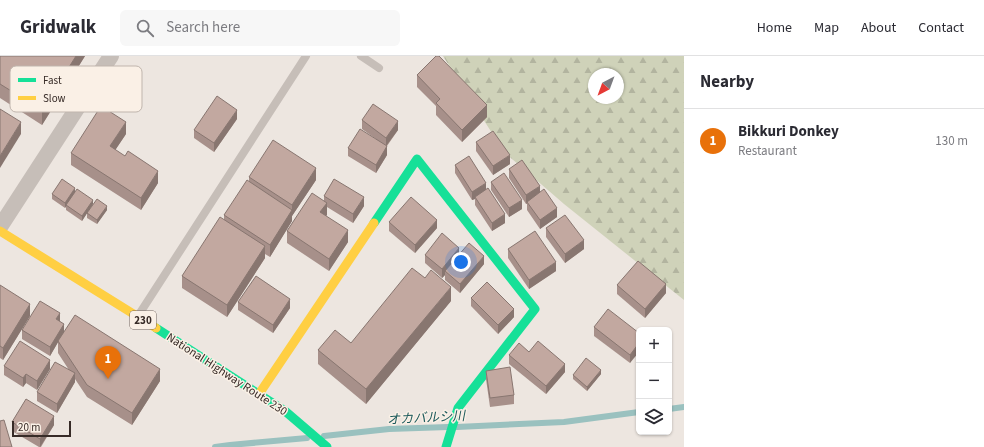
<!DOCTYPE html>
<meta charset="utf-8">
<style>
body{margin:0;font-family:"Source Sans 3","Noto Sans JP",sans-serif;background:#f7f7f7;color:#2b2b33}
.controls{position:absolute;right:12px;bottom:12px;display:grid;overflow:hidden;border-radius:6px;box-shadow:0 1px 3px #0004}
.controls button{width:36px;height:36px;display:grid;place-items:center;padding:0;border:0;border-bottom:1px solid #e1e1e2;background:#fff;color:#2b2b33;font:20px sans-serif}
.compass{position:absolute;left:588px;top:12px;width:36px;height:36px;border-radius:50%;background:#fff;box-shadow:0 1px 3px #0004;rotate:221deg}
.scale{position:absolute;left:12px;bottom:10px;width:59px;box-sizing:border-box;padding-left:4px;border:2px solid #372b27;border-top:0;font-size:11px;line-height:14px;white-space:nowrap;color:#372b27;-webkit-text-stroke:3px #faf0e6;paint-order:stroke}
.you{position:absolute;left:461px;top:206px;width:14px;height:14px;margin:-10px;border:3px solid #fff;border-radius:50%;background:#1a73e8;box-shadow:0 0 0 6px #1a73e833}
.badge{display:grid;place-items:center;width:26px;height:26px;border-radius:50%;background:#0f766e;color:#fff;font-size:13px;font-weight:700}
.pin{position:absolute;translate:-50% -33px;filter:drop-shadow(0 1px 2px #0008)}
.pin::after{content:'';position:absolute;top:21px;width:14px;height:12px;background:inherit;clip-path:polygon(0 0,100% 0,50% 100%)}
.list{margin:0;padding:0;list-style:none}
h2{display:flex;justify-content:space-between;align-items:center;height:52px;margin:0;padding:0 16px;font-size:17px}
h2 small{font-size:13px;font-weight:400;color:#7c7c81}
.list li{display:grid;grid-template-columns:26px 1fr auto;gap:12px;align-items:center;box-sizing:border-box;height:64px;padding:0 16px;border-top:1px solid #e1e1e2}
.list b{display:block;font-size:15px;white-space:nowrap}
.list p{margin:0;font-size:13px;white-space:nowrap;color:#7c7c81}
.list em{font-size:13px;font-style:normal;color:#7c7c81}
.icon{flex:none;width:22px;height:22px;fill:none;stroke:currentColor;stroke-width:2;stroke-linecap:round;stroke-linejoin:round}
.map{position:relative;flex:none;width:684px;height:391px;overflow:hidden}
header{display:flex;align-items:center;gap:24px;box-sizing:border-box;height:56px;padding:0 20px;background:#fff;border-bottom:1px solid #e1e1e2}
header strong{font-size:19px}
nav{display:flex;gap:22px;margin-inline-start:auto;font-size:14px}
.search{width:280px;height:36px;background:#f7f7f7;display:flex;align-items:center;gap:10px;box-sizing:border-box;padding:0 14px;border-radius:6px;color:#7c7c81;font-size:15px}
main{display:flex}
aside{flex:1;background:#fff}
.map>svg:first-child{display:block}
</style>
<header>
<strong>Gridwalk</strong>
<div class="search"><svg class="icon" aria-label="search" viewBox="0 0 24 24"><circle cx="10" cy="10" r="6"/><path d="M15 15l6 6"/></svg>Search here</div>
<nav><a>Home</a><a>Map</a><a>About</a><a>Contact</a></nav>
</header>
<main>
<div class="map">
<svg width="684" height="391" viewBox="0 0 684 391">
<defs>
<pattern id="forest-firs" width="22" height="20" patternUnits="userSpaceOnUse"><rect width="22" height="20" fill="#cfd2b9"/><path d="M5 1l3.5 6h-7zM16 11l3.5 6h-7z" fill="#b2b49f"/></pattern>
</defs>
<rect width="100%" height="100%" fill="#ede6e0"/>
<path fill="url(#forest-firs)" fill-rule="evenodd" d="M443,0H684V244L564,148L504,96ZM594,18H618V42H594Z"/>
<g fill="none" stroke-linecap="round" stroke-linejoin="round">
<g stroke="#9ac1bf" stroke-width="6">
<polyline points="669,353 684,351"/>
<polyline points="457,371 564,366 639,356"/>
<polyline points="324,380 389,373 448,371"/>
<polyline points="215,391 230,389 307,382"/>
</g>
<g stroke="#c6beb8" stroke-width="8">
<polyline points="361,0 379,12"/>
<polyline points="138,260 306,0"/>
</g>
<polyline stroke="#c6beb8" stroke-width="16" points="0,171 111,0"/>
<g stroke="#16e098" stroke-width="9">
<polyline points="374,167 417,103 535,253 458,352 446,391"/>
<polyline points="156,272 285,355 327,391"/>
</g>
<g stroke="#ffcf43" stroke-width="9">
<polyline points="0,175 156,272"/>
<polyline points="259,338 374,167"/>
</g>
</g>
<g fill="#a7908a">
<polygon points="0,0 85,0 42,69 0,42"/>
<polygon points="417,19 487,61 462,86 436,59 436,50 417,31"/>
<polygon points="237,63 214,96 194,82 194,74"/>
<polygon points="362,64 398,74 387,90 387,99 376,117 348,100 348,92 376,83 362,73"/>
<polygon points="126,78 115,94 158,127 141,154 71,109 71,97"/>
<polygon points="476,86 510,108 493,119 476,95"/>
<polygon points="455,109 486,133 505,167 492,175 475,149 475,143 472,144 455,117"/>
<polygon points="509,113 540,136 557,161 540,173 527,154 527,148 526,148 509,122"/>
<polygon points="249,121 316,124 292,160 292,165 270,201 265,198 265,202 227,261 182,232 182,220 224,164 224,159 249,125"/>
<polygon points="491,126 522,153 509,161 491,134"/>
<polygon points="75,136 93,148 82,165 66,154 66,150 65,152 52,143 52,138"/>
<polygon points="324,140 364,150 353,167 327,151 326,160 348,186 329,215 287,187 287,175 324,145"/>
<polygon points="107,154 97,168 87,162 87,157"/>
<polygon points="389,166 437,172 415,197 389,175"/>
<polygon points="546,172 584,193 565,207 546,181"/>
<polygon points="508,193 556,215 529,233 508,202"/>
<polygon points="459,198 484,208 460,237 445,224 445,219 442,222 425,207 425,199"/>
<polygon points="0,229 30,260 3,304 0,302"/>
<polygon points="617,229 666,237 645,262 617,238"/>
<polygon points="471,242 514,261 498,278 471,250"/>
<polygon points="451,245 366,348 318,308 318,294 351,287"/>
<polygon points="238,246 290,252 273,277 238,254"/>
<polygon points="60,265 64,276 160,325 132,369 87,341 75,323 75,326 57,357 37,345 37,336 69,314 58,297 58,286 50,300 22,283 22,274"/>
<polygon points="594,271 639,277 630,307 594,280"/>
<polygon points="529,296 565,316 546,338 509,308 509,299"/>
<polygon points="4,310 50,313 37,334 26,327 23,331 4,319"/>
<polygon points="486,315 514,339 514,348 490,351 486,323"/>
<polygon points="601,318 587,335 573,323 573,319"/>
<polygon points="12,366 54,369 41,391 39,391 12,375"/>
</g>
<g fill="#887670">
<polygon points="76,0 85,0 42,69 42,54"/>
<polygon points="487,49 487,61 462,86 462,74"/>
<polygon points="237,54 237,63 214,96 214,87"/>
<polygon points="398,65 398,74 386,90 386,82"/>
<polygon points="21,66 21,78 0,112 0,100"/>
<polygon points="126,66 126,78 110,102 110,90"/>
<polygon points="387,90 387,99 376,117 376,109"/>
<polygon points="510,99 510,108 493,119 493,110"/>
<polygon points="316,112 316,124 292,160 292,165 270,201 270,189 292,154 292,149"/>
<polygon points="158,115 158,127 141,154 141,142"/>
<polygon points="486,127 486,135 475,141 475,143 472,144 472,136"/>
<polygon points="540,130 540,139 527,146 526,148 526,139"/>
<polygon points="75,132 75,137 65,152 65,147"/>
<polygon points="364,141 364,150 353,167 353,158"/>
<polygon points="93,144 93,148 82,165 82,160"/>
<polygon points="522,144 522,153 509,161 509,152"/>
<polygon points="327,147 327,159 320,168 320,156"/>
<polygon points="107,150 107,154 97,168 97,164"/>
<polygon points="557,152 557,161 540,173 540,164"/>
<polygon points="505,158 505,167 492,175 492,167"/>
<polygon points="437,164 437,172 415,197 415,189"/>
<polygon points="348,174 348,186 329,215 329,203"/>
<polygon points="584,184 584,193 565,207 565,198"/>
<polygon points="265,190 265,202 227,261 227,249"/>
<polygon points="459,192 459,200 445,215 445,219 442,222 442,213"/>
<polygon points="484,200 484,208 460,237 460,228"/>
<polygon points="556,206 556,215 529,233 529,224"/>
<polygon points="666,228 666,237 645,262 645,253"/>
<polygon points="451,231 451,245 366,348 366,333"/>
<polygon points="290,243 290,252 273,277 273,269"/>
<polygon points="30,248 30,260 3,304 3,292"/>
<polygon points="514,253 514,261 498,278 498,269"/>
<polygon points="60,257 60,266 56,263"/>
<polygon points="64,268 64,276 50,300 50,291"/>
<polygon points="639,287 639,296 630,307 630,299"/>
<polygon points="50,304 50,313 37,334 37,325"/>
<polygon points="565,308 565,316 546,338 546,330"/>
<polygon points="160,313 160,325 132,369 132,357"/>
<polygon points="601,314 601,318 587,335 587,331"/>
<polygon points="75,317 75,326 57,357 57,348"/>
<polygon points="26,318 26,327 23,331 23,322"/>
<polygon points="54,360 54,369 40,391 40,383"/>
</g>
<g fill="#c2a8a0" stroke="#887670">
<polygon points="0,0 76,0 42,54 0,28"/>
<polygon points="436,0 439,0 487,49 462,74 436,47 440,43 417,19"/>
<polygon points="217,40 237,54 214,87 194,74"/>
<polygon points="373,48 398,65 386,82 362,64"/>
<polygon points="101,50 126,66 110,90 125,100 128,95 158,115 141,142 71,97"/>
<polygon points="0,53 21,66 0,100"/>
<polygon points="360,73 387,90 376,109 348,92"/>
<polygon points="493,75 510,99 493,110 476,86"/>
<polygon points="273,84 316,112 292,149 249,121"/>
<polygon points="469,100 486,127 472,136 455,109"/>
<polygon points="522,104 540,130 526,139 509,113"/>
<polygon points="504,117 522,144 509,152 491,126"/>
<polygon points="62,123 75,132 65,147 52,138"/>
<polygon points="334,123 364,141 353,158 324,140"/>
<polygon points="247,124 292,154 270,189 224,159"/>
<polygon points="488,132 505,158 492,167 475,141"/>
<polygon points="77,133 93,144 82,160 66,149"/>
<polygon points="544,133 557,152 540,164 527,146"/>
<polygon points="312,137 327,147 320,156 348,174 329,203 287,175"/>
<polygon points="411,141 437,164 415,189 389,166"/>
<polygon points="97,143 107,150 97,164 87,157"/>
<polygon points="565,159 584,184 565,198 546,172"/>
<polygon points="220,161 265,190 227,249 182,220"/>
<polygon points="535,175 556,206 529,224 508,193"/>
<polygon points="442,177 459,192 442,213 425,199"/>
<polygon points="469,187 484,200 460,228 445,215"/>
<polygon points="638,205 666,228 645,253 617,229"/>
<polygon points="412,212 425,222 431,214 451,231 366,333 318,294 335,274 351,287"/>
<polygon points="256,220 290,243 273,269 238,246"/>
<polygon points="487,226 514,253 498,269 471,242"/>
<polygon points="0,229 30,248 3,292 0,290"/>
<polygon points="40,245 60,257 56,263 64,268 50,291 22,274"/>
<polygon points="608,253 639,277 639,287 630,299 594,271"/>
<polygon points="75,259 160,313 132,357 87,329 58,285"/>
<polygon points="20,285 50,304 37,325 26,318 23,322 4,310"/>
<polygon points="538,285 565,308 546,330 509,299 519,287 529,296"/>
<polygon points="586,302 601,314 587,331 573,319"/>
<polygon points="55,306 75,317 57,348 37,336"/>
<polygon points="510,311 514,339 490,342 486,315"/>
<polygon points="26,343 54,360 40,383 12,366"/>
<polygon points="4,364 12,391 0,391 0,365"/>
</g>
<g text-anchor="middle" stroke-width="3" stroke-linejoin="round" paint-order="stroke">
<rect fill="#faf0e6" stroke="#726660" stroke-width="1" x="130" y="255" width="26" height="18" rx="3"/>
<g font-size="11" font-weight="bold" fill="#372b27">
<text x="143" y="268">230</text>
</g>
<g font-size="12" fill="#372b27" stroke="#faf0e6">
<text transform="translate(227 318) rotate(33)" y="4">National Highway Route 230</text>
</g>
<g font-size="13" font-style="italic" fill="#1a585a" stroke="#faf0e6">
<text transform="translate(426 361) rotate(-3)" y="5">オカバルシ川</text>
</g>
</g>
<rect x="10" y="10" width="132" height="46" rx="6" fill="#faf0e6" stroke="#c0b5ad" stroke-width="1"/>
<rect x="18" y="22" width="18" height="4" fill="#16e098"/>
<rect x="18" y="40" width="18" height="4" fill="#ffcf43"/>
<g font-size="11" fill="#372b27">
<text x="43" y="28">Fast</text>
<text x="43" y="46">Slow</text>
</g>
</svg>
<div class="controls">
<button>+</button>
<button>−</button>
<button><svg class="icon" aria-label="layers" viewBox="0 0 24 24"><path d="M12 4l9 5-9 5-9-5zM3 14l9 5 9-5"/></svg></button>
</div>
<svg class="compass" viewBox="-18 -18 36 36"><path d="M0-13l5 13h-10z" fill="#e53935"/><path d="M0 13l5-13h-10z" fill="#7c7c81"/></svg>
<div class="scale">20 m</div>
<div class="you"></div>
<div class="pin badge" style="left:108px;top:323px;background:#e8710a">1</div>
</div>
<aside>
<h2>Nearby<small></small></h2>
<ul class="list">
<li><span class="badge" style="background:#e8710a">1</span><div><b>Bikkuri Donkey</b><p>Restaurant</p></div><em>130 m</em></li>
</ul>
</aside>
</main>
